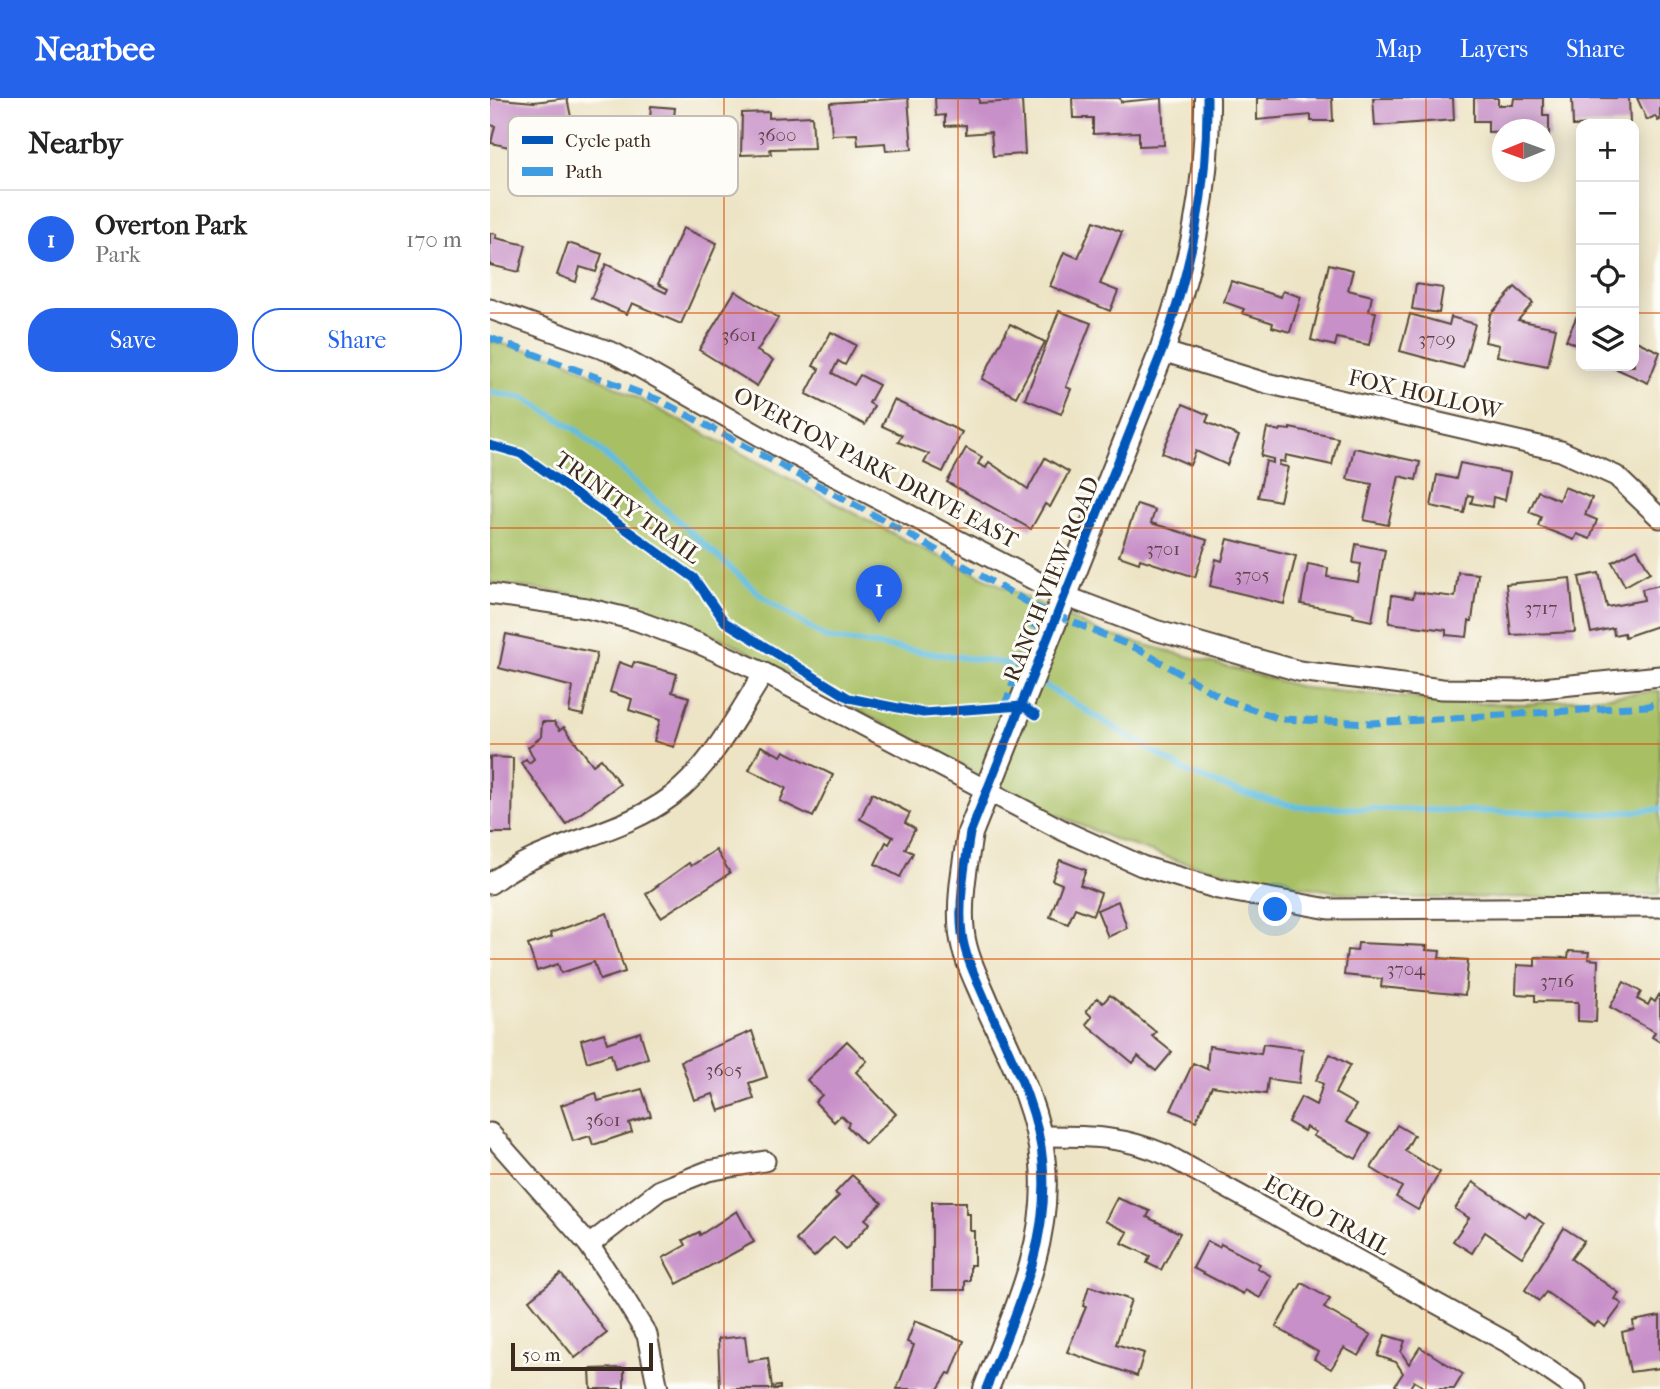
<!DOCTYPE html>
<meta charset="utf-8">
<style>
body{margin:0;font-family:"IM FELL French Canon",serif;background:#f6f6f6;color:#222}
.controls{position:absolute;right:21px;top:21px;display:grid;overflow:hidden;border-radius:14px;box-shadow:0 4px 18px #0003}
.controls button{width:63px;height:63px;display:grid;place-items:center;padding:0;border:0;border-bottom:2px solid #e0e0e0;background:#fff;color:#222;font:35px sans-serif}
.compass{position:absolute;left:1002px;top:21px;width:63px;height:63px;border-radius:50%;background:#fff;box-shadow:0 4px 18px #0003;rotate:269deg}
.scale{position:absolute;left:21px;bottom:18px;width:142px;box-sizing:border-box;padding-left:7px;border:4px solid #3b2a1e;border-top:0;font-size:19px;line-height:24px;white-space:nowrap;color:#3b2a1e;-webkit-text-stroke:5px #fdfcf7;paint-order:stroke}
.you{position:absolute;left:786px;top:812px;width:24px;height:24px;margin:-18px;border:5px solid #fff;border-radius:50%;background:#1a73e8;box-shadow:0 0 0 10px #1a73e833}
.badge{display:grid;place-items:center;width:46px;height:46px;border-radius:50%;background:#2563eb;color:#fff;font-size:23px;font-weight:700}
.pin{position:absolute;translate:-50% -58px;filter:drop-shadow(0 2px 4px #0008)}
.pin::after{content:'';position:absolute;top:37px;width:24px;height:21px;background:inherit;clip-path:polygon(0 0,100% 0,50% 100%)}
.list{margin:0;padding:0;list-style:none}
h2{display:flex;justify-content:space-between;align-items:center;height:91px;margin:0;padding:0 28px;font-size:30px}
h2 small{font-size:23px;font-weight:400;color:#767676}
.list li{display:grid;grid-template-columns:46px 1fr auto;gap:21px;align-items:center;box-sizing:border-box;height:98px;padding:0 28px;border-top:2px solid #e0e0e0}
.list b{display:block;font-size:26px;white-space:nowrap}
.list p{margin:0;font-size:23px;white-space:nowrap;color:#767676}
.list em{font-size:23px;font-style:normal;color:#767676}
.actions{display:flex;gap:14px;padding:21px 28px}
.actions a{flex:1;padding:16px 0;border:2px solid #2563eb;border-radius:28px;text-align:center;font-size:24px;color:#2563eb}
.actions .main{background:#2563eb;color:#fff}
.icon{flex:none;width:38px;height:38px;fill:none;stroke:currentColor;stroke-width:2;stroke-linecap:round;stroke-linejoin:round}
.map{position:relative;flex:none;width:1170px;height:1291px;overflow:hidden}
header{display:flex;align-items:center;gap:42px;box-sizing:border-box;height:98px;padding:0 35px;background:#2563eb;color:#fff}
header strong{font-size:33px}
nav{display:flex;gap:38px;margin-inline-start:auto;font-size:24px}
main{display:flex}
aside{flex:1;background:#fff}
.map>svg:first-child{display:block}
</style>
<header>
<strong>Nearbee</strong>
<nav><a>Map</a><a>Layers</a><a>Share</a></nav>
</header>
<main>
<aside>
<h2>Nearby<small></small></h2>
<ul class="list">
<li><span class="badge">1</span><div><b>Overton Park</b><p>Park</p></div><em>170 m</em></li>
</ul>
<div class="actions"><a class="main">Save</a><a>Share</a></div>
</aside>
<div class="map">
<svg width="1170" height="1291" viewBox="0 0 1170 1291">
<rect width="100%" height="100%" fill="#fdfcf7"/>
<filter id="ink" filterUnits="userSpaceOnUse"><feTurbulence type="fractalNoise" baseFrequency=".0143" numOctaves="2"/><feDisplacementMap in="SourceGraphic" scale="14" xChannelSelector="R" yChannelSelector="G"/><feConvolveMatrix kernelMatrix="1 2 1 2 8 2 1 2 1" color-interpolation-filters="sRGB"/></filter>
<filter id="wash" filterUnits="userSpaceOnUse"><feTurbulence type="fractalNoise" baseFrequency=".00686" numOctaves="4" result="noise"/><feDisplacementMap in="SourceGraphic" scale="28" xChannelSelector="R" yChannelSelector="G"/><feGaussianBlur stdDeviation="1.57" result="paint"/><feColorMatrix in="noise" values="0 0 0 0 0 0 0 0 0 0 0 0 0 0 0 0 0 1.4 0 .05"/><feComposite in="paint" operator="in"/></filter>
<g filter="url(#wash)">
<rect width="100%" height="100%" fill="#ede4c5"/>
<polygon fill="#a8bf64" stroke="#727441" stroke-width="2" points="0,243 70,259 419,444 612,535 815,590 972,605 1037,606 1170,593 1170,796 1124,799 920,800 848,794 772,782 688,763 626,742 553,711 240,544 162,515 76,495 0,485"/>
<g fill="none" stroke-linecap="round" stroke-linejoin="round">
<g stroke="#61bedf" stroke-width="6">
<polyline points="0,294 35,300 88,333 273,499 336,540 526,567 537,575"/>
<polyline points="546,582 699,675 749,694 808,709 1112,716 1170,711"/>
</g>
</g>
<g id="blocks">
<g fill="#c890c8">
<polygon points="0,0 44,4 77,0 81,19 52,27 49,38 36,35 32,52 1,45 5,28 0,27"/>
<polygon points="418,0 422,51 396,53 395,45 368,47 367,36 342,37 340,5"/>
<polygon points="445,0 489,0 489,5 532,3 535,56 503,58 501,34 476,36 476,27 455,28 455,17 446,18"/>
<polygon points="582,0 630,0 631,4 672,0 674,47 649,48 649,34 603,36 603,20 583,20"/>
<polygon points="767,0 842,0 843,23 821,23 821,17 767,22"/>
<polygon points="883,0 963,0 964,22 885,28"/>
<polygon points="984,0 1008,0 1008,7 1023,7 1024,0 1053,0 1053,17 1059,17 1059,39 1054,39 1054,32 998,34 998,23 984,23"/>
<polygon points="1082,0 1139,0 1140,26 1083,28"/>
<polygon points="1147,0 1170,0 1170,22 1168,23 1165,18 1157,22"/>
<polygon points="161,8 185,10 183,29 223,29 220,70 166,66 168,36 159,35"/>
<polygon points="279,14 279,20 322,18 324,50 280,51 281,56 251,57 252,15"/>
<polygon points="604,123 632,134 610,186 628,193 620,213 560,188 574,154 588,160"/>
<polygon points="193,130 227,145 191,226 142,205 137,216 101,200 116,166 176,195 178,191 168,186"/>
<polygon points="0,135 7,136 6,140 36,147 29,174 0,167"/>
<polygon points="78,145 112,156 106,174 90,169 86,184 67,177"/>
<polygon points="839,166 863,172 858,192 882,198 879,213 886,214 879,247 847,240 845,248 821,242"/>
<polygon points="741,183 791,199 793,193 811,199 800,234 782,229 783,225 752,215 754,211 734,204"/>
<polygon points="926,186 953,190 949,215 922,211"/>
<polygon points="1025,189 1043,205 1028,222 1066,230 1058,268 1007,258 1009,247 995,244 1000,217"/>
<polygon points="245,193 288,220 267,253 283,262 267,288 209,252"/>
<polygon points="569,213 601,225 576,289 581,291 571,316 535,301"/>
<polygon points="920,216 959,227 961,219 985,226 973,270 910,253"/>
<polygon points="1087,218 1091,219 1091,249 1076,242"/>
<polygon points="520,226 555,244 526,299 492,281"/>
<polygon points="341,234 366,247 355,267 348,263 342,275 364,287 370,277 389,287 379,305 384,308 375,327 316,296 329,271 323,268"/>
<polygon points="1144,242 1170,254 1158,285 1120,268 1144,268"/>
<polygon points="404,302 472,334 453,374 434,365 439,356 408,344 412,337 392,328"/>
<polygon points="693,306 719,317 716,324 749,338 737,367 706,353 700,367 672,355"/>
<polygon points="777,330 790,333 791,331 800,332 800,330 848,340 842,367 796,357 795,364 790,363 789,367 798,369 790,403 768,399 776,363 783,365 783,361 771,358"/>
<polygon points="476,350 492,359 488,366 496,370 499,364 538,391 555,360 579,374 560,409 555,406 541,431 457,384"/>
<polygon points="864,350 930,364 926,382 909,378 898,427 874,422 882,386 857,381"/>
<polygon points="970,365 1020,375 1015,402 1003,399 1002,409 981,405 983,398 978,397 974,415 941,408 947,377 966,381"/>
<polygon points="1074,389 1102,400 1095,417 1107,422 1100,441 1087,436 1084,442 1048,428 1051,419 1039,414 1048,393 1069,402"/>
<polygon points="647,406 665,412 661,425 717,442 705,479 650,461 649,465 629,458"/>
<polygon points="738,441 806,458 794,506 720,488 726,461 732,463"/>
<polygon points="866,446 895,452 882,523 863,519 864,516 811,506 818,466 838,470 837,479 868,484 871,466 863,465"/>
<polygon points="1147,451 1160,474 1135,488 1122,464"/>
<polygon points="968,474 988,476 982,523 979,523 977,539 956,537 956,532 899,525 902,497 923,500 924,494 965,499"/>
<polygon points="1109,475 1117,509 1154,502 1152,491 1170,487 1170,527 1135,539 1134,535 1124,537 1123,530 1101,535 1089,479"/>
<polygon points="1080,480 1085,534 1021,537 1016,486"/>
<polygon points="16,536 107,555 93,617 79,614 83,589 9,570"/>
<polygon points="129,564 142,569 144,564 187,576 182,594 199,599 184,649 164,643 170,622 139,612 142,601 120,594"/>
<polygon points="52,624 64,624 70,632 74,629 103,667 111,661 130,686 76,726 31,665 36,661 39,665 44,661 38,649 51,639"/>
<polygon points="271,648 291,658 294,653 343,677 323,719 290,703 296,690 259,672"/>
<polygon points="0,659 23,660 22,735 0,735"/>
<polygon points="382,695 420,715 415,725 425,731 415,751 423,755 410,779 385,766 396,744 399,746 403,739 370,721"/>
<polygon points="226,752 240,775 171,819 156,796 199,765 201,768"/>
<polygon points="570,762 596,772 590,787 611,795 603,817 585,810 578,826 560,819 572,786 562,782"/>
<polygon points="628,803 637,830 618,839 607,812"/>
<polygon points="117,815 135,874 110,882 104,864 71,875 68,866 47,873 38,847 62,839 60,835"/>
<polygon points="868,845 937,848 936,852 950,853 949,860 978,862 975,897 891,889 892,881 854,877 857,852 867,853"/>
<polygon points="1079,853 1099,854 1098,861 1108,862 1106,924 1088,923 1088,904 1045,903 1045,897 1026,896 1027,867 1045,868 1045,859 1078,860"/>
<polygon points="1134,884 1151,894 1147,901 1158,907 1161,901 1165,904 1170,895 1170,944 1162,939 1165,934 1120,909"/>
<polygon points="620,897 666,934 662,938 682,954 666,973 648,958 643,965 596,926 602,919 596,913 607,900 613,905"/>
<polygon points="262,933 277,979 259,985 264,1001 229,1013 223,996 204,1002 191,963"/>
<polygon points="150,934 158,960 125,971 121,956 97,964 91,942 114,935 117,945"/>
<polygon points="357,943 377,963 366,974 406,1016 375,1046 357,1028 359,1025 351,1017 344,1024 325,1004 332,997 317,982"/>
<polygon points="773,946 813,951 809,985 778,981 776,996 722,988 706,1023 681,1012 703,965 719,972 717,970 719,948 771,956"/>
<polygon points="840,956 860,967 845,995 866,1007 856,1024 880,1036 866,1061 823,1038 826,1034 816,1029 814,1033 798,1024 811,999 826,1007 833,986 826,982"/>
<polygon points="152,991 161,1018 139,1025 142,1034 103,1047 100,1038 83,1043 71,1007 106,995 108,1003"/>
<polygon points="907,1027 924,1037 915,1053 950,1074 928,1112 906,1099 912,1089 881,1070"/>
<polygon points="362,1077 392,1105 375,1121 380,1125 356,1151 344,1139 324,1159 306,1142 349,1098 345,1095"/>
<polygon points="983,1084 1036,1119 1039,1115 1054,1126 1032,1159 995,1134 982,1155 963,1143 979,1120 965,1111"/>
<polygon points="627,1100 660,1113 657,1119 690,1135 671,1172 657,1165 660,1158 632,1145 638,1134 615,1123"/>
<polygon points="442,1104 476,1104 476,1116 480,1116 480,1133 484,1133 484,1167 480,1167 480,1183 475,1183 475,1192 442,1192"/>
<polygon points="247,1113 264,1144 187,1186 173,1160 196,1147 193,1142 209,1134 210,1137"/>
<polygon points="1074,1130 1094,1143 1081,1161 1129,1195 1125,1201 1132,1206 1115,1229 1108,1224 1104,1228 1056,1194 1049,1203 1035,1192"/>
<polygon points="717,1143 729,1149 731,1146 770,1166 767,1170 781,1178 770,1200 755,1192 753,1196 703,1170"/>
<polygon points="71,1176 117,1235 85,1260 39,1202"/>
<polygon points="812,1185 840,1201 834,1210 881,1237 869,1258 854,1250 841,1271 824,1261 828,1254 786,1229"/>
<polygon points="599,1188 641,1202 626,1246 654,1255 647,1278 577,1254 596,1209 593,1208"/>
<polygon points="1170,1218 1170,1270 1140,1274 1132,1234 1144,1231 1143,1223"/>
<polygon points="425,1223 474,1243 461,1276 458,1275 448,1291 407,1291 424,1247 417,1244"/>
<polygon points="895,1237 915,1243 911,1254 919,1266 930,1249 973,1276 964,1291 937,1291 924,1283 919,1291 910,1291 905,1287 913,1275 906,1264 888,1258"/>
<polygon points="255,1238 258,1263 278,1260 282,1289 290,1288 290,1291 230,1291 228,1241"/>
<polygon points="134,1270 134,1291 101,1291 100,1271"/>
</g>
</g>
</g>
<g filter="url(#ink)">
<use href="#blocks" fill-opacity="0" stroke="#564637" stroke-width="2"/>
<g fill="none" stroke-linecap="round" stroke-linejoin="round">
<g stroke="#564637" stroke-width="23">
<g id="minor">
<polyline points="0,211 124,255 291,350 575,498 665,532 809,573 952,591 1032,592 1170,578"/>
<polyline points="672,253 776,285 1071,353 1126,378 1170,420"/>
<polyline points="0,496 96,510 145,522 208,545 274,575 574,733 652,768 728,791 839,811 1170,809"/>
<path d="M0,786C53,744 128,739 182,698C222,667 247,617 274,575"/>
<polyline points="0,1035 99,1147 135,1201 157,1237 168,1291"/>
<path d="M548,1038C597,1038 631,1037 677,1057L1022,1247L1086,1291"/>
<polyline points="99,1147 170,1092 218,1073 275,1063"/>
</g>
</g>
<g stroke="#564637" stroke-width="28">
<path id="tertiary" d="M496,1291C524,1219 560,1146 553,1066C549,1010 520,957 497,906C488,884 475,860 472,836C468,804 475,767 480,735L672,253C702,166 718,92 717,0"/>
</g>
<use href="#minor" stroke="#fff" stroke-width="19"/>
<use href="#tertiary" stroke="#fff" stroke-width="24"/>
<g stroke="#3f9ce0" stroke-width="7" stroke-dasharray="14 7" stroke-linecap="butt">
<polyline points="0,240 169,302 393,422 546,509 646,550 736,602 790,621 882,625 1158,608 1170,604"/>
<polyline points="514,609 551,511"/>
</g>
<g stroke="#fdfcf7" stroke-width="13">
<g id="cycleway">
<polyline points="0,347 31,356 204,480 235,524 359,600 433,615 532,608 546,617"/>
<path d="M496,1291C524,1219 560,1146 553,1066C549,1010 520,957 497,906C488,884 475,860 472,836C468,804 475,767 480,735L672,253C702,166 718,92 717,0"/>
</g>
</g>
<use href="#cycleway" stroke="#0057b8" stroke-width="9"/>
</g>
</g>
<path fill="none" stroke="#d7540e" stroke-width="2" stroke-opacity="0.55" d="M234,0V1291M468,0V1291M702,0V1291M936,0V1291M0,215H1091M1144,215H1170M0,430H1170M0,646H1170M0,861H1170M0,1076H1170"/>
<g text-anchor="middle" stroke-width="6" stroke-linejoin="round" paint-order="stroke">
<g font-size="19" fill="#5e4448">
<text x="287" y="43">3600</text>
<text x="249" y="243">3601</text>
<text x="947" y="247">3709</text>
<text x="673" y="457">3701</text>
<text x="762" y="483">3705</text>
<text x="1051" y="516">3717</text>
<text x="916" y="877">3704</text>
<text x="1067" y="889">3716</text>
<text x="234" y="978">3605</text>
<text x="113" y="1028">3601</text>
</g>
<g font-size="23" fill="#3b2a1e" stroke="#fdfcf7">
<text transform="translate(935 296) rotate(13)" y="8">FOX HOLLOW</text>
<text transform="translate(386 369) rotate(28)" y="8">OVERTON PARK DRIVE EAST</text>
<text transform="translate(138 409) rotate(36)" y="8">TRINITY TRAIL</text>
<text transform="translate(561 481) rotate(-68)" y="8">RANCH VIEW ROAD</text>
<text transform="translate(837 1117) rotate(29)" y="8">ECHO TRAIL</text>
</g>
</g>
<rect x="18" y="18" width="230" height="80" rx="10" fill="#fdfcf7" stroke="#c3bdb6" stroke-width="2"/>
<rect x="32" y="38" width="31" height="8" fill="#0057b8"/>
<rect x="32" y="69" width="31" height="9" fill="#3f9ce0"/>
<g font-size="19" fill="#3b2a1e">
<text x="75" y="49">Cycle path</text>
<text x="75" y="80">Path</text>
</g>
</svg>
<div class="controls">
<button>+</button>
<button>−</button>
<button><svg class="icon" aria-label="locate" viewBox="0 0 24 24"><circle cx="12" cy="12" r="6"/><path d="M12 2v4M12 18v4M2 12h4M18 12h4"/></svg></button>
<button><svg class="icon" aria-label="layers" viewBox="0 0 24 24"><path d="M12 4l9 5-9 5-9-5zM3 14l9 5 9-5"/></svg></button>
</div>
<svg class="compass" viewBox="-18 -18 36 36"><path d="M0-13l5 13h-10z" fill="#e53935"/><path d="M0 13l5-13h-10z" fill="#767676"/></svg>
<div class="scale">50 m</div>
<div class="you"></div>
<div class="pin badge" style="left:389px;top:525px">1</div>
</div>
</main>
